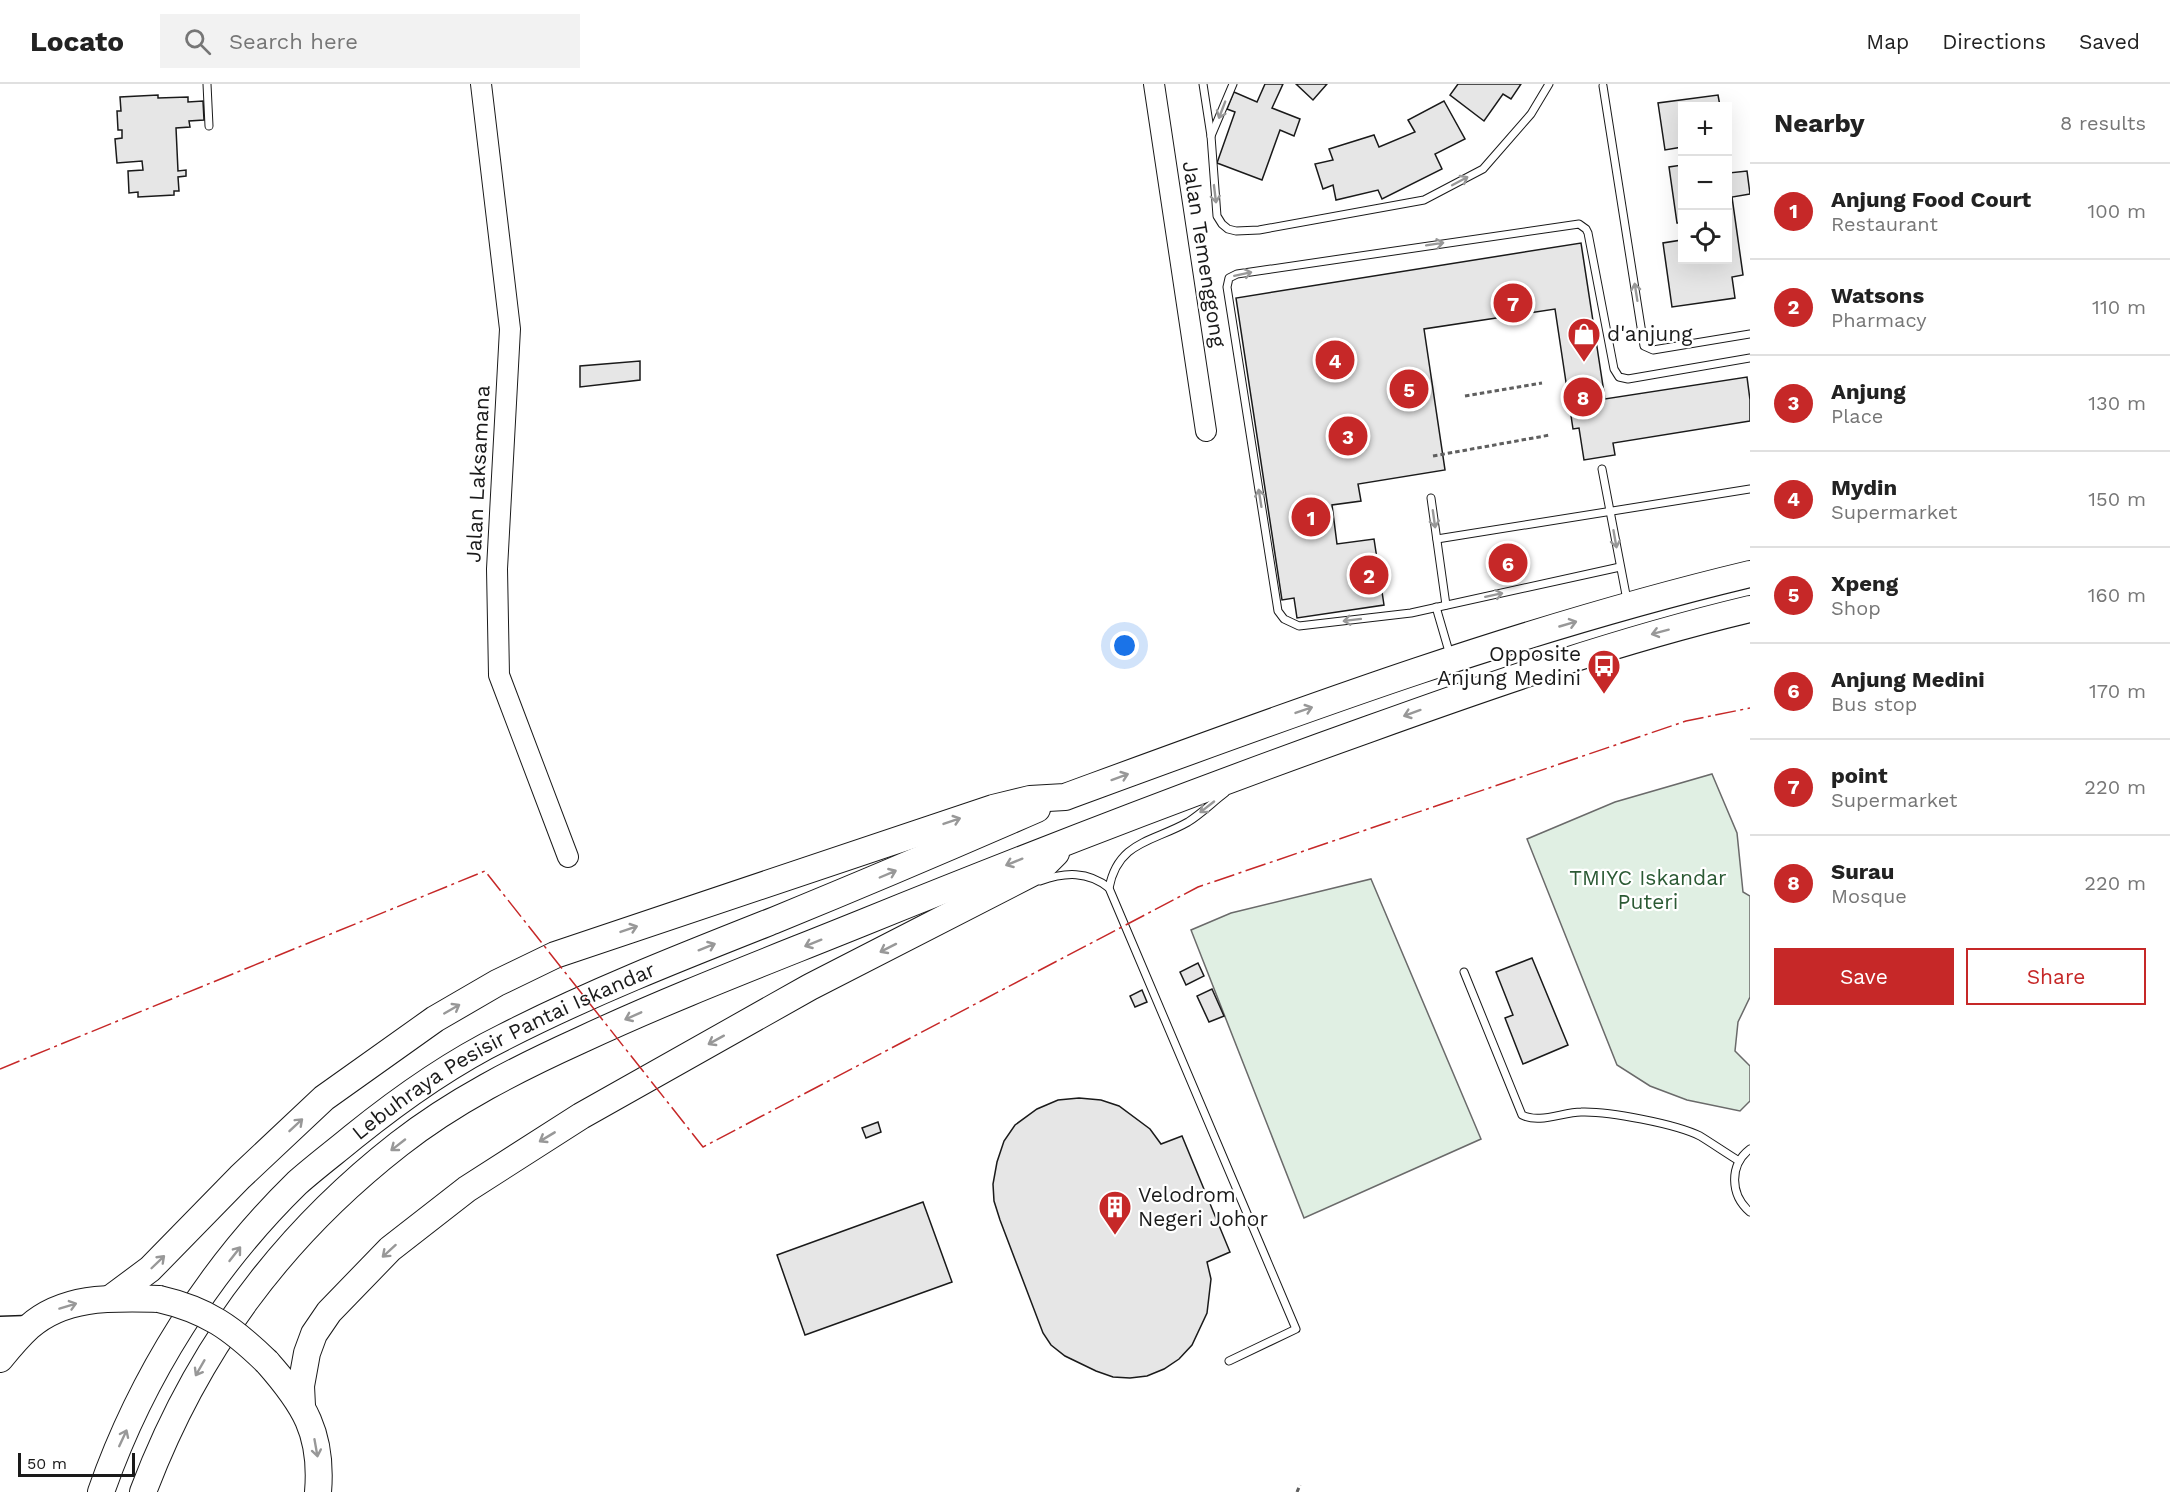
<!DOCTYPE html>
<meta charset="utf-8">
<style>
body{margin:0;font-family:"Work Sans",sans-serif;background:#f2f2f2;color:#222}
.controls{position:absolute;right:18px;top:18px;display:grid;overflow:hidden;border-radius:0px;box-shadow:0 6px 24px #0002}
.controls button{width:54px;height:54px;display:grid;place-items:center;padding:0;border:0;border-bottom:2px solid #e0e0e0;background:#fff;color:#222;font:30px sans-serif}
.scale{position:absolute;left:18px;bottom:15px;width:117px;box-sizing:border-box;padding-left:6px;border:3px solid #1a1a1a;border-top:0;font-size:16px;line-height:21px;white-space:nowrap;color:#1a1a1a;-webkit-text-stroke:4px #fff;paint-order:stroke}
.you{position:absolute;left:1125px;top:562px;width:21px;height:21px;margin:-15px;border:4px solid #fff;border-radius:50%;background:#1a73e8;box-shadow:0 0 0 9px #1a73e833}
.badge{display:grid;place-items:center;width:39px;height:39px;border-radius:50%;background:#c62828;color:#fff;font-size:20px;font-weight:700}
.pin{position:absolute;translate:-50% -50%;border:3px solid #fff;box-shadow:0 2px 6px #0006}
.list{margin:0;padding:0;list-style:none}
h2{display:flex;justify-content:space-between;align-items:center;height:78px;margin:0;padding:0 24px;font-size:26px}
h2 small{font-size:20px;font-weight:400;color:#767676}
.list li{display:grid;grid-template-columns:39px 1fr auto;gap:18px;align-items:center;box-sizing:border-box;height:96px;padding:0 24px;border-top:2px solid #e0e0e0}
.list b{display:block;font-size:22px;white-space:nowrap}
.list p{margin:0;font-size:20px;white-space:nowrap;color:#767676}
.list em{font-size:20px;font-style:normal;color:#767676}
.actions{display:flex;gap:12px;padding:18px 24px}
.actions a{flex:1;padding:14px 0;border:2px solid #c62828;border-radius:0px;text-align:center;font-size:21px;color:#c62828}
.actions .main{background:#c62828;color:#fff}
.icon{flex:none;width:33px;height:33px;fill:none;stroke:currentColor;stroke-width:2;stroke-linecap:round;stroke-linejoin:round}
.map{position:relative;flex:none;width:1750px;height:1408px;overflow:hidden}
header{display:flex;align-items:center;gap:36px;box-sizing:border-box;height:84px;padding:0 30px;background:#fff;border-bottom:2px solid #e0e0e0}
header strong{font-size:28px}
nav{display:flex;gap:33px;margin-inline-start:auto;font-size:21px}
.search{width:420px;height:54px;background:#f2f2f2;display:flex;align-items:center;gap:15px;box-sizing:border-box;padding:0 21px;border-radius:0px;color:#767676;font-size:22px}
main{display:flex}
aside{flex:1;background:#fff}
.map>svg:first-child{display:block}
</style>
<header>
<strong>Locato</strong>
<div class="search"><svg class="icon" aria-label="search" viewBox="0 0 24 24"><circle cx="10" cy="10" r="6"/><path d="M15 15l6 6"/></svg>Search here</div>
<nav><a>Map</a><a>Directions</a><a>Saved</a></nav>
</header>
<main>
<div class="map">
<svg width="1750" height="1408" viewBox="0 0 1750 1408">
<rect width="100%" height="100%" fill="#fff"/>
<g fill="#e0efe3" stroke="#6a6a6a" stroke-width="1.5">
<polygon points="1712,690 1737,749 1743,808 1750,812 1750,913 1738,938 1735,967 1750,982 1750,1017 1740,1027 1687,1016 1650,1002 1617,981 1527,755 1615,718"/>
<polygon points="1371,795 1481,1055 1304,1134 1191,846 1231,829"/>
</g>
<g fill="#e6e6e6" stroke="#1a1a1a" stroke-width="1.5">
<polygon points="1265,0 1283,0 1272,24 1300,35 1294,52 1280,46 1262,96 1217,79 1235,28 1227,25 1234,8 1257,18"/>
<polygon points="1296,0 1327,0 1313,16"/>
<polygon points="1458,0 1521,0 1511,15 1503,10 1484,37 1450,11"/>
<polygon points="158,11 158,14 188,13 188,18 203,17 204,36 189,37 190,43 176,44 178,87 186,86 186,92 178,93 179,107 174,107 174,111 138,113 138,108 129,109 128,87 143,86 142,77 117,79 115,55 122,54 122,46 118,46 117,27 121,27 120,13"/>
<polygon points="1718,11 1720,22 1682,22 1682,63 1665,66 1658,19"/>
<polygon points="1444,17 1465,55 1435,70 1442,85 1382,115 1378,106 1336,116 1333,101 1323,105 1315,80 1333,76 1329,65 1374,51 1379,63 1415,48 1408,36"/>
<polygon points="1728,76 1729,89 1747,87 1750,110 1732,113 1743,191 1732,193 1735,214 1672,223 1663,159 1682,156 1682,176 1728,176"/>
<polygon points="1682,81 1682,139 1677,139 1669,83"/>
<polygon points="1581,159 1605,315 1747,293 1750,316 1750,337 1613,359 1615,371 1584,376 1579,344 1573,345 1555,225 1424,245 1445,386 1358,400 1361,417 1332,421 1337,460 1374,455 1384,521 1297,534 1294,514 1282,516 1236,214"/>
<polygon points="640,277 640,296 580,303 580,282"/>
<polygon points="1532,874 1568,961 1523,980 1505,934 1513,931 1496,888"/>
<polygon points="1198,879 1204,892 1186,901 1180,888"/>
<polygon points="1212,905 1224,932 1209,938 1197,912"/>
<polygon points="1142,906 1147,918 1135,923 1130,912"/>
<polygon points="1079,1014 1101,1016 1119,1022 1150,1045 1161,1060 1182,1052 1230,1168 1207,1178 1211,1195 1207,1229 1192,1261 1179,1275 1164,1285 1147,1292 1130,1294 1113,1293 1096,1287 1065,1272 1051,1261 1043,1249 1000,1136 994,1117 993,1100 997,1078 1004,1057 1015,1041 1037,1025 1058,1016"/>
<polygon points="878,1038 881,1048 866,1054 862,1044"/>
<polygon points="923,1118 952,1198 805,1251 777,1171"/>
</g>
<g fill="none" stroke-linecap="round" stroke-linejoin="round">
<g stroke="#1a1a1a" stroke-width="9">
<g id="lane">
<polyline points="207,0 209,42"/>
<polyline points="1203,0 1211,52 1217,132 1222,140 1228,145 1236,147 1259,146 1424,116 1483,85 1531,30 1549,0"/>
<polyline points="1603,2 1644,262 1653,266 1750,250"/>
<polyline points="1211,52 1233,0"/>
<polyline points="1602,385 1627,516"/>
<polyline points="1431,414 1446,521"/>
<polyline points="1437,455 1750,405"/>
<polyline points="1620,483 1411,529 1299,542 1284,535 1278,527 1227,203 1229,194 1237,190 1579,140 1586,145 1588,149 1614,285 1619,293 1628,295 1750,274"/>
<polyline points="1436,523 1450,571"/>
<path d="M1040,797C1065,788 1088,787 1109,804L1296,1245L1229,1277"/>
<path d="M1109,804C1118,757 1153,758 1188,738C1201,730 1213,718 1225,709"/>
<path d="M1464,888L1522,1031C1539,1040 1563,1028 1581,1028C1608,1027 1676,1040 1700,1052C1713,1060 1726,1069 1739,1077"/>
<path d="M1750,1065C1729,1081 1730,1111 1750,1128"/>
</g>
</g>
<g stroke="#1a1a1a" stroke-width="22">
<g id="secondary">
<polyline points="481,0 510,245 497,485 499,591 568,773"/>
<polyline points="1154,0 1206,347"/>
</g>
</g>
<g stroke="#1a1a1a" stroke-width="25">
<polyline id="primary" points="0,1244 30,1243"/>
</g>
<g stroke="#1a1a1a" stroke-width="28">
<g id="highway">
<path d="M111,1214L150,1185L240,1093L324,1014L435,935L497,899L555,871L993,724L1030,715L1065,713C1291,630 1516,546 1750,490"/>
<path d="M0,1275C9,1264 18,1253 29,1243C65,1211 114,1214 159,1215"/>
<path d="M267,1278C304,1320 323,1349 318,1408"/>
<polyline points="302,1322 301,1302 307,1269 314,1250 329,1228 390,1165 467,1105 581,1032 810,903 1040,785 1056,769"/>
<path id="s1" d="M101,1408C141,1293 210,1184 297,1099C315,1083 335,1068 353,1053C400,1015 449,980 504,953C592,908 684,872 775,836C863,800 950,763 1037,725"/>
<path d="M143,1408C196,1267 280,1153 399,1060C454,1017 517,985 581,956C673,913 768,877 862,839C1030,771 1198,706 1369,645C1494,600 1620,556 1750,525"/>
</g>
</g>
<g stroke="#5f5f5f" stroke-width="3" stroke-dasharray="4.5 3" stroke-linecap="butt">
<polyline points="1465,312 1542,299"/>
<polyline points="1433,372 1550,351"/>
<polyline points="1297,1408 1300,1401"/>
</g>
<use href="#lane" stroke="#fff" stroke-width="7"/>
<use href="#secondary" stroke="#fff" stroke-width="20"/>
<use href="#primary" stroke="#fff" stroke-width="22"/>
<use href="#highway" stroke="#fff" stroke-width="26"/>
<g stroke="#1a1a1a" stroke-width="28" stroke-linecap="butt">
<path id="highway-bridge" d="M159,1215C207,1226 232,1244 267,1278"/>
</g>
<use href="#highway-bridge" stroke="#fff" stroke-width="26"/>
<polyline stroke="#c62828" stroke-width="1.5" stroke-dasharray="21 4.5 3 4.5" stroke-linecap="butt" points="0,985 485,787 703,1063 1198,803 1686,637 1750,624"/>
</g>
<defs><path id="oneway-shaft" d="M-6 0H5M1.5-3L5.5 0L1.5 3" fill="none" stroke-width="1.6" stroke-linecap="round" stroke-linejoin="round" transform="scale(1.5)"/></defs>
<g stroke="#989898">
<use href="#oneway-shaft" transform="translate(1222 26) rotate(111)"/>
<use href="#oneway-shaft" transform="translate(1460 97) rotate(-28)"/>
<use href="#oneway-shaft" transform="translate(1215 110) rotate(83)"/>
<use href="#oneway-shaft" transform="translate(1435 160) rotate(-9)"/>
<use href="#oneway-shaft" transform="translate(1243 190) rotate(-12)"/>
<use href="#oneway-shaft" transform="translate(1636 208) rotate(-99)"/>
<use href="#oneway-shaft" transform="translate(1260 414) rotate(-99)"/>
<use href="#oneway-shaft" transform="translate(1434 435) rotate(82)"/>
<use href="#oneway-shaft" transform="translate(1615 455) rotate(80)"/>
<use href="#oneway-shaft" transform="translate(1494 511) rotate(-12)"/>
<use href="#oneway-shaft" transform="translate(1352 536) rotate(173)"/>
<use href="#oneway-shaft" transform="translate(1568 540) rotate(-16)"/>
<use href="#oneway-shaft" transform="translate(1660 548) rotate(165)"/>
<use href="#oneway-shaft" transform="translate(1304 626) rotate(-19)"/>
<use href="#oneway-shaft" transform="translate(1412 629) rotate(160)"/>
<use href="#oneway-shaft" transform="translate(1120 693) rotate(-20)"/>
<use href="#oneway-shaft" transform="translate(1207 723) rotate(142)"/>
<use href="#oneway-shaft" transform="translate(952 737) rotate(-19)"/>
<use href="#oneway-shaft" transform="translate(1014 778) rotate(158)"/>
<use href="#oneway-shaft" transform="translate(888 790) rotate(-23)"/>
<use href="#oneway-shaft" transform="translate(629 845) rotate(-19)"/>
<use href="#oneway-shaft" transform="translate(813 859) rotate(158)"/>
<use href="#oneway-shaft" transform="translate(707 863) rotate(-22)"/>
<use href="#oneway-shaft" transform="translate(888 864) rotate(153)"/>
<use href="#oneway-shaft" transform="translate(452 925) rotate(-30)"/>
<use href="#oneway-shaft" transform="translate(633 932) rotate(156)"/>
<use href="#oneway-shaft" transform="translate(716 956) rotate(151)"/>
<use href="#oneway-shaft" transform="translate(296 1041) rotate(-43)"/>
<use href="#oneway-shaft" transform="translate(547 1053) rotate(149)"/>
<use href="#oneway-shaft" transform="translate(398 1061) rotate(142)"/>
<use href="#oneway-shaft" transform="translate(389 1167) rotate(138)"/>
<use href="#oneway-shaft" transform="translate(235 1170) rotate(-52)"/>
<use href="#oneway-shaft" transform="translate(158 1178) rotate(-44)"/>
<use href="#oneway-shaft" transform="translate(68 1222) rotate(-17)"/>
<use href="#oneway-shaft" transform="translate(200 1284) rotate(120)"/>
<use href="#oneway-shaft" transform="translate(123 1354) rotate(-65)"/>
<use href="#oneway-shaft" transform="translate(316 1364) rotate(80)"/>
</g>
<defs>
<g id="shop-pin" transform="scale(1.725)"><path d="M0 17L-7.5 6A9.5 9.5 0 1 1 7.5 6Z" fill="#c62828" stroke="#fff"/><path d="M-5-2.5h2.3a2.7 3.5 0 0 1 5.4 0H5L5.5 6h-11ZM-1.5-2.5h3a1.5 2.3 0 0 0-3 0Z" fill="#fff"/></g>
<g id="bus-pin" transform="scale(1.725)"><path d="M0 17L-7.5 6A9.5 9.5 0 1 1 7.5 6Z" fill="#c62828" stroke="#fff"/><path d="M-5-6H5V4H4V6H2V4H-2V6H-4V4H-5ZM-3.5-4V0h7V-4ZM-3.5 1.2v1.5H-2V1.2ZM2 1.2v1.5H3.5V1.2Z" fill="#fff"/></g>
<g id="building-pin" transform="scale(1.725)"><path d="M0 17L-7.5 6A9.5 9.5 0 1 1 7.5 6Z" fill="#c62828" stroke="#fff"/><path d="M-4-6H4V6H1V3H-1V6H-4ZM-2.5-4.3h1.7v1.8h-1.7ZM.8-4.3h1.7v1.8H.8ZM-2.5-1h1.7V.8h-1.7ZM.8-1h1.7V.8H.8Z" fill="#fff"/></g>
</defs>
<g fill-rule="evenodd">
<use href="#shop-pin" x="1584" y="250"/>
<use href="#bus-pin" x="1604" y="582"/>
<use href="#building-pin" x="1115" y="1123"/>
</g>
<g text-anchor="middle" stroke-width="4.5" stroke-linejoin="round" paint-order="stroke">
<g font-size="21" fill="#1a1a1a" stroke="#fff">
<text transform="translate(1204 170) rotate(81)" y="7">Jalan Temenggong</text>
<text transform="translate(478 390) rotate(-87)" y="7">Jalan Laksamana</text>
<text dy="7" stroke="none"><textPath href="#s1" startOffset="616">Lebuhraya Pesisir Pantai Iskandar</textPath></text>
</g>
<g font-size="21" fill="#1a1a1a" stroke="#fff" text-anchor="start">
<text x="1607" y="257">d'anjung</text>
<text x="1581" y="577" text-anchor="end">Opposite<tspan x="1581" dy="24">Anjung Medini</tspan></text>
<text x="1138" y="1118">Velodrom<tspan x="1138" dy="24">Negeri Johor</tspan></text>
</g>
<g font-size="21" fill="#2b5a34" stroke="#fff">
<text x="1648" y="801">TMIYC Iskandar<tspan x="1648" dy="24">Puteri</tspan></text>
</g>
</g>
</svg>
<div class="controls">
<button>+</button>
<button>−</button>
<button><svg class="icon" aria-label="locate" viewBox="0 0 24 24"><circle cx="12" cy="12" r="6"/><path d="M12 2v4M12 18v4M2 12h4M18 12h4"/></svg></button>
</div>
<div class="scale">50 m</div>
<div class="you"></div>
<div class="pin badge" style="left:1311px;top:433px">1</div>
<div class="pin badge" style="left:1369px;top:491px">2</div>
<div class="pin badge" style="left:1348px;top:352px">3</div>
<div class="pin badge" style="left:1335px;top:276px">4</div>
<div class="pin badge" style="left:1409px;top:305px">5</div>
<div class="pin badge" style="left:1508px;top:479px">6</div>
<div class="pin badge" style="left:1513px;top:219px">7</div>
<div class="pin badge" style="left:1583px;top:313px">8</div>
</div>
<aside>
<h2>Nearby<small>8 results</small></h2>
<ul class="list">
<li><span class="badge">1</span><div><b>Anjung Food Court</b><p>Restaurant</p></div><em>100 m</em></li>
<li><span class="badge">2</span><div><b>Watsons</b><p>Pharmacy</p></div><em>110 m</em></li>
<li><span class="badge">3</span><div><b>Anjung</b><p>Place</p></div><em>130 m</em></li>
<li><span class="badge">4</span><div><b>Mydin</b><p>Supermarket</p></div><em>150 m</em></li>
<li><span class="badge">5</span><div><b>Xpeng</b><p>Shop</p></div><em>160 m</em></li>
<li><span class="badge">6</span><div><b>Anjung Medini</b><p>Bus stop</p></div><em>170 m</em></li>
<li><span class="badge">7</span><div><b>point</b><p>Supermarket</p></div><em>220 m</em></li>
<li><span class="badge">8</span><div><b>Surau</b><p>Mosque</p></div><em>220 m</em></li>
</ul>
<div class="actions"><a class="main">Save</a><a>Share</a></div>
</aside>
</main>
